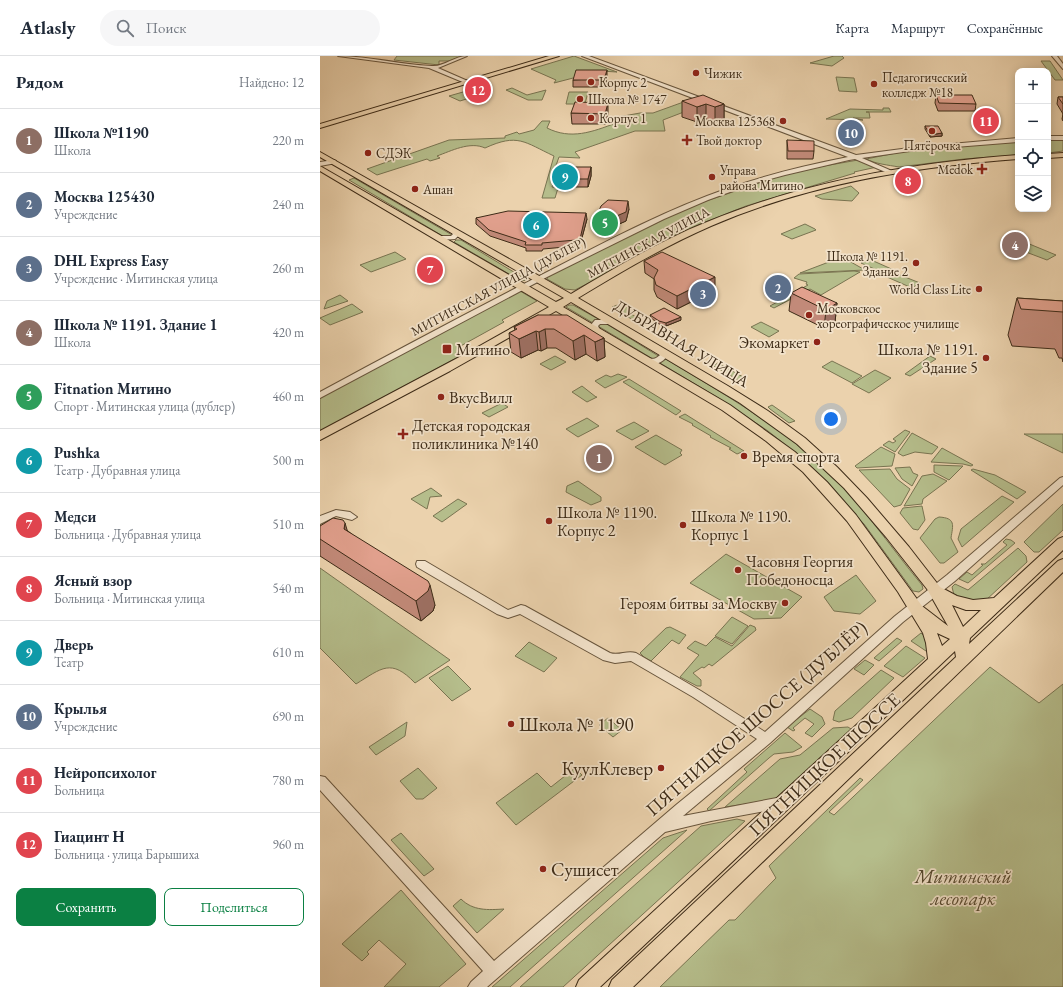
<!DOCTYPE html>
<html lang="ru">
<meta charset="utf-8">
<style>
body{margin:0;font-family:"EB Garamond",serif;background:#f6f6f7;color:#1f2937}
.controls{position:absolute;right:12px;top:12px;display:grid;overflow:hidden;border-radius:8px;box-shadow:0 2px 10px #0003}
.controls button{width:36px;height:36px;display:grid;place-items:center;padding:0;border:0;border-bottom:1px solid #e0e1e3;background:#fff;color:#1f2937;font:20px sans-serif}
.you{position:absolute;left:511px;top:363px;width:14px;height:14px;margin:-10px;border:3px solid #fff;border-radius:50%;background:#1a73e8;box-shadow:0 0 0 6px #1a73e833}
.badge{display:grid;place-items:center;width:26px;height:26px;border-radius:50%;background:#0b8043;color:#fff;font-size:13px;font-weight:700}
.pin{position:absolute;translate:-50% -50%;border:2px solid #fff;box-shadow:0 1px 4px #0006}
.list{margin:0;padding:0;list-style:none}
h2{display:flex;justify-content:space-between;align-items:center;height:52px;margin:0;padding:0 16px;font-size:17px}
h2 small{font-size:13px;font-weight:400;color:#747a83}
.list li{display:grid;grid-template-columns:26px 1fr auto;gap:12px;align-items:center;box-sizing:border-box;height:64px;padding:0 16px;border-top:1px solid #e0e1e3}
.list b{display:block;font-size:15px;white-space:nowrap}
.list p{margin:0;font-size:13px;white-space:nowrap;color:#747a83}
.list em{font-size:13px;font-style:normal;color:#747a83}
.actions{display:flex;gap:8px;padding:12px 16px}
.actions a{flex:1;padding:9px 0;border:1px solid #0b8043;border-radius:8px;text-align:center;font-size:14px;color:#0b8043}
.actions .main{background:#0b8043;color:#fff}
.icon{flex:none;width:22px;height:22px;fill:none;stroke:currentColor;stroke-width:2;stroke-linecap:round;stroke-linejoin:round}
.map{position:relative;flex:none;width:743px;height:931px;overflow:hidden}
header{display:flex;align-items:center;gap:24px;box-sizing:border-box;height:56px;padding:0 20px;background:#fff;border-bottom:1px solid #e0e1e3}
header strong{font-size:19px}
nav{display:flex;gap:22px;margin-inline-start:auto;font-size:14px}
.search{width:280px;height:36px;background:#f6f6f7;display:flex;align-items:center;gap:10px;box-sizing:border-box;padding:0 14px;border-radius:22px;color:#747a83;font-size:15px}
main{display:flex}
aside{flex:1;background:#fff}
.map>svg:first-child{display:block}
</style>
<header>
<strong>Atlasly</strong>
<div class="search"><svg class="icon" aria-label="search" viewBox="0 0 24 24"><circle cx="10" cy="10" r="6"/><path d="M15 15l6 6"/></svg>Поиск</div>
<nav><a>Карта</a><a>Маршрут</a><a>Сохранённые</a></nav>
</header>
<main>
<aside>
<h2>Рядом<small>Найдено: 12</small></h2>
<ul class="list">
<li><span class="badge" style="background:#8d6e63">1</span><div><b>Школа №1190</b><p>Школа</p></div><em>220 m</em></li>
<li><span class="badge" style="background:#5c6f8a">2</span><div><b>Москва 125430</b><p>Учреждение</p></div><em>240 m</em></li>
<li><span class="badge" style="background:#5c6f8a">3</span><div><b>DHL Express Easy</b><p>Учреждение · Митинская улица</p></div><em>260 m</em></li>
<li><span class="badge" style="background:#8d6e63">4</span><div><b>Школа № 1191. Здание 1</b><p>Школа</p></div><em>420 m</em></li>
<li><span class="badge" style="background:#2e9e5b">5</span><div><b>Fitnation Митино</b><p>Спорт · Митинская улица (дублер)</p></div><em>460 m</em></li>
<li><span class="badge" style="background:#0f9aa8">6</span><div><b>Pushka</b><p>Театр · Дубравная улица</p></div><em>500 m</em></li>
<li><span class="badge" style="background:#e0444e">7</span><div><b>Медси</b><p>Больница · Дубравная улица</p></div><em>510 m</em></li>
<li><span class="badge" style="background:#e0444e">8</span><div><b>Ясный взор</b><p>Больница · Митинская улица</p></div><em>540 m</em></li>
<li><span class="badge" style="background:#0f9aa8">9</span><div><b>Дверь</b><p>Театр</p></div><em>610 m</em></li>
<li><span class="badge" style="background:#5c6f8a">10</span><div><b>Крылья</b><p>Учреждение</p></div><em>690 m</em></li>
<li><span class="badge" style="background:#e0444e">11</span><div><b>Нейропсихолог</b><p>Больница</p></div><em>780 m</em></li>
<li><span class="badge" style="background:#e0444e">12</span><div><b>Гиацинт Н</b><p>Больница · улица Барышиха</p></div><em>960 m</em></li>
</ul>
<div class="actions"><a class="main">Сохранить</a><a>Поделиться</a></div>
</aside>
<div class="map">
<svg width="743" height="931" viewBox="0 0 743 931">
<rect width="100%" height="100%" fill="#ebd2ad"/>
<filter id="stains"><feTurbulence type="fractalNoise" baseFrequency=".005" numOctaves="4"/><feColorMatrix values="0 0 0 0 .2 0 0 0 0 .09 0 0 0 0 .02 0 0 0 .5 -.17"/></filter>
<radialGradient id="worn" r=".72"><stop offset=".6" stop-color="#630" stop-opacity="0"/><stop offset="1" stop-color="#630" stop-opacity=".3"/></radialGradient>
<g fill="#b5bd8b" stroke="#797451">
<polygon points="77,0 141,0 130,5 119,5 119,9 74,4"/>
<polygon points="254,0 297,16 280,15 234,27 236,24 211,13"/>
<polygon points="514,0 522,0 524,2 512,10 490,7"/>
<polygon points="721,5 730,5 743,24 735,24"/>
<polygon points="516,21 534,22 537,36 519,35"/>
<polygon points="192,32 207,39 226,34 222,44 208,44 186,34"/>
<polygon points="150,34 159,39 140,45 129,40"/>
<polygon points="249,36 268,36 265,48 246,48"/>
<path d="M369,44L382,49L343,64L345,75H315L255,96L260,102L239,101L234,115H238L232,131L238,132L235,142H222L234,100C204,86 198,77 165,92C150,85 131,95 117,100L120,102L110,105L107,103L57,119L47,113L129,84L185,82V80L197,76L199,78L214,74L222,65H230L227,72C251,84 272,76 296,67L298,61L320,57H333Z"/>
<polygon points="563,52 569,52 571,56 546,56 549,56 550,62 533,62 543,64 506,63 530,53 563,54"/>
<polygon points="743,83 743,95 728,97 728,84"/>
<path d="M698,85V99L644,103L579,111C568,109 556,108 546,103L591,94Z"/>
<polygon points="538,104 557,111 534,116 535,117 426,150 378,169 255,234 245,233 227,223 228,220 368,151 463,119 504,110"/>
<polygon points="34,122 132,179 132,180 126,182 29,124"/>
<polygon points="531,130 539,137 532,145 502,143 495,140"/>
<polygon points="485,168 495,173 496,174 472,183 461,178"/>
<polygon points="136,184 141,184 207,224 201,225 134,186"/>
<polygon points="707,187 736,199 727,204 698,193"/>
<polygon points="75,196 86,203 51,216 40,209"/>
<polygon points="522,201 545,214 480,217"/>
<polygon points="549,203 576,215 566,221 557,217 559,215 541,207"/>
<polygon points="534,215 540,216 501,239 490,233 454,252 450,250 488,229 486,228 487,226 474,222 479,218"/>
<polygon points="575,217 600,227 592,232 567,221"/>
<polygon points="200,235 217,245 182,264 184,266 137,292 146,297 0,375 0,341"/>
<polygon points="20,239 28,245 4,253 7,245"/>
<polygon points="303,247 310,250 308,256 321,264 313,264 292,251"/>
<polygon points="32,248 43,256 10,269 0,262"/>
<polygon points="249,249 253,249 280,264 273,267 246,251"/>
<polygon points="441,266 459,275 449,281 431,271"/>
<polygon points="280,267 285,267 340,301 333,303 278,270"/>
<polygon points="235,300 246,306 231,314 220,308"/>
<polygon points="610,300 616,303 590,320 585,318"/>
<path d="M346,303C400,336 454,366 500,408C539,444 568,488 602,529L603,533L599,536L593,535L544,468L477,398L448,375L400,343L340,307Z"/>
<polygon points="512,305 542,320 532,327 502,311"/>
<polygon points="398,307 425,322 420,325 399,313 400,312 393,310"/>
<polygon points="555,314 571,322 549,337 532,328"/>
<polygon points="298,318 307,321 285,332 275,325 286,319 291,321"/>
<polygon points="309,323 361,355 356,359 303,326"/>
<polygon points="262,330 276,341 277,341 267,346 252,336"/>
<polygon points="182,347 188,351 169,361 162,357"/>
<polygon points="452,349 475,365 469,367 450,353 448,351"/>
<polygon points="365,358 424,395 417,398 409,393 411,392 390,381 391,380 372,369 373,368 359,361"/>
<polygon points="267,362 279,370 258,381 246,373"/>
<polygon points="314,366 329,375 312,384 296,375"/>
<polygon points="585,374 590,376 575,396 563,389 569,385 573,387 576,385 573,383"/>
<polygon points="592,377 618,391 612,398 595,396 583,400 578,397"/>
<polygon points="704,378 743,378 743,397"/>
<polygon points="336,379 362,394 360,397 362,399 345,409 315,391"/>
<polygon points="561,391 575,398 572,410 537,412 535,410"/>
<polygon points="622,392 653,409 651,410 643,408 611,406"/>
<polygon points="614,409 642,410 643,410 629,424 614,416"/>
<polygon points="590,411 593,417 598,419 592,430 582,423 575,412"/>
<polygon points="570,413 577,423 590,433 581,449 574,451 539,414"/>
<polygon points="653,413 675,419 706,436 697,443 651,414"/>
<polygon points="613,418 627,425 603,443 602,448 584,450 602,420"/>
<polygon points="258,425 281,441 281,445 271,449 246,436 247,430"/>
<polygon points="111,432 122,440 110,441 107,453 91,443"/>
<polygon points="682,440 694,446 642,491 638,483 641,473"/>
<polygon points="138,443 147,448 122,466 113,460"/>
<polygon points="743,448 743,474 719,496 714,496 704,486"/>
<polygon points="602,450 605,464 598,474 593,473 580,457 583,452"/>
<path d="M619,461C636,462 633,469 631,482L638,496L624,507H620L600,482L615,463Z"/>
<polygon points="686,483 691,484 695,487 648,527 639,523 647,516 652,519 663,509 661,508 665,508 687,489 683,486"/>
<polygon points="698,492 706,500 707,506 665,545 656,548 634,539 632,531 635,528 648,534"/>
<polygon points="406,498 482,541 461,562 434,563 370,527"/>
<path d="M0,512L130,604L95,627C71,602 62,612 36,628L0,592Z"/>
<polygon points="536,519 556,545 540,558 514,555 504,541"/>
<polygon points="412,561 428,570 412,588 395,580"/>
<polygon points="430,569 435,571 436,574 392,610 389,608 384,612 382,611 373,617 381,624 381,630 377,630 360,621 379,599 367,592 375,585 386,590 395,581 412,590"/>
<polygon points="350,571 366,579 359,588 352,584 331,605 324,601 320,597 346,572"/>
<polygon points="601,577 607,583 609,597 591,585"/>
<polygon points="577,582 582,585 559,605 554,602"/>
<polygon points="209,586 237,602 224,616 195,600"/>
<polygon points="586,590 605,602 583,621 564,610"/>
<polygon points="545,604 554,609 544,619 534,613"/>
<polygon points="128,610 151,633 132,645 109,622"/>
<polygon points="670,611 719,647 743,628 743,931 340,931 409,864 415,864 456,822 449,810 540,722 543,724 509,756 514,759"/>
<polygon points="561,614 574,622 532,662 519,666 513,664 515,655"/>
<polygon points="490,653 502,661 505,668 492,681 485,677 494,668 485,662 473,672 475,674 473,675 467,671"/>
<polygon points="288,662 302,674 293,681 279,669"/>
<polygon points="87,666 85,680 56,699 49,691"/>
<polygon points="528,671 531,673 454,744 405,751 460,703 480,699 513,672"/>
<polygon points="465,677 482,691 473,696 454,698 449,702 389,755 387,753 427,716 424,713"/>
<polygon points="98,712 117,732 103,743 96,743 80,725"/>
<polygon points="255,712 262,719 196,769 176,747 217,717 231,731"/>
<polygon points="417,763 425,765 243,931 200,931 381,770"/>
<polygon points="367,774 190,931 172,931 343,782"/>
<polygon points="81,777 114,813 104,820 71,784"/>
<polygon points="81,834 146,908 119,931 64,931 86,908 59,884 47,896 49,898 42,905 22,888"/>
<path d="M141,843C153,855 168,854 184,853L157,877L133,850Z"/>
</g>
<g fill="none" stroke-linecap="round" stroke-linejoin="round">
<g stroke="#68553c" stroke-width="2">
<g id="minor">
<path d="M18,0C50,0 81,9 112,10C123,11 135,0 147,0L118,12L150,26L145,27L109,12Z"/>
<path d="M262,0H269L536,99L597,91L698,82V86L597,94L542,102L572,115L573,116L570,118L535,103L529,104L465,119L432,128L388,144L344,163L227,221L0,342V336C77,294 155,253 233,213C289,184 346,154 406,133C446,119 487,109 528,101Z"/>
<polygon points="732,0 737,0 743,8 743,13"/>
<rect x="728" y="80" width="15" height="4"/>
<polygon points="14,104 16,105 16,107 0,110 0,106"/>
<polygon points="134,174 140,178 135,183 121,184 118,182 121,180 131,180 133,178 131,176"/>
<polygon points="275,264 292,264 296,266 292,268 280,268 278,270 280,274 276,276 273,276 270,270"/>
<path d="M339,294H345L348,299C342,308 331,312 322,304L326,302C332,303 335,304 340,299L338,296Z"/>
<path d="M743,421V429L635,525L583,566L450,687L363,760L462,741L467,743L469,747L467,751L391,765L345,776L167,931H148L151,926L163,915L0,734V720L5,721L174,905L356,749L437,683L373,641L311,605L295,607L283,604L200,558L188,562L177,558L97,511L96,508L97,505H105L188,554L201,549L205,550L290,597C299,600 307,594 316,597L381,635L445,676L575,560L627,519L740,422Z"/>
<polygon points="16,454 30,456 37,461 32,464 16,460 0,468 0,460"/>
</g>
</g>
<g stroke="#3d2b17" stroke-width="2">
<g id="major">
<polygon points="229,0 239,0 0,72 0,68"/>
<path d="M0,96L251,238C295,212 339,185 387,166C486,125 591,107 698,99V103C593,111 488,128 391,170C345,190 301,216 258,242L408,330L448,355L485,382L517,411L547,442L589,491L620,531L637,540L653,544L674,542L738,483L743,481V494L650,582L649,588L738,505L743,503V516L313,931H289L292,924L636,601L635,595L280,931H256L259,924L608,603L606,587L603,577L578,536L527,465L483,416L446,385L402,354L236,255L130,315L0,384V375L147,297L229,251L0,115V110L236,246L244,242L0,101ZM251,246L420,347L477,388L524,432L566,481L607,533L628,570L602,550L536,459L507,426L475,396L410,349L243,251ZM632,549L646,554H661L643,571ZM617,577L630,583L622,590Z"/>
<polygon points="743,97 743,101 728,102 728,98"/>
</g>
</g>
<use href="#minor" fill="#f2e2ca" fill-rule="evenodd"/>
<use href="#major" fill="#ebd2ad" fill-rule="evenodd"/>
</g>
<g fill="#c28a79" stroke="#3d2b17">
<polygon points="287,22 285,31 253,31 253,24"/>
<polygon points="616,39 656,48 655,55 618,55 615,47"/>
<polygon points="738,41 743,41 743,65 742,63 743,58 737,48"/>
<polygon points="362,45 404,48 404,63 395,67 386,63 377,66 362,61"/>
<polygon points="251,57 288,57 286,68 252,68"/>
<polygon points="605,70 622,77 622,80 610,81 605,73"/>
<polygon points="467,84 494,95 493,103 467,103"/>
<polygon points="271,111 271,120 268,131 240,131 240,123"/>
<polygon points="309,153 306,165 281,176 274,175 274,166"/>
<polygon points="156,162 267,163 260,189 256,190 223,193 222,195 206,195 206,192 170,180 156,168"/>
<polygon points="324,205 395,234 357,253 337,241 334,234 334,223 325,217"/>
<polygon points="471,237 517,247 515,266 504,272 469,255"/>
<polygon points="697,242 743,245 743,306 742,302 739,302 735,293 692,290 688,279"/>
<polygon points="218,259 284,282 285,301 277,305 266,298 255,304 236,292 227,292 221,295 218,294 201,302 191,296 189,277 195,274 194,271"/>
<polygon points="330,259 361,264 346,270 339,268 331,262"/>
<polygon points="0,470 28,475 115,549 113,555 101,565 0,500"/>
</g>
<g fill="#9e7063" stroke="#3d2b17">
<polygon points="287,14 287,22 285,31 284,24"/>
<polygon points="288,47 288,57 286,68 285,58"/>
<polygon points="386,48 386,63 377,66 377,51"/>
<polygon points="404,48 404,63 395,67 395,51"/>
<polygon points="622,77 622,80 610,81 610,79"/>
<polygon points="271,111 271,120 268,131 268,123"/>
<polygon points="308,145 309,153 306,165 281,176 280,167"/>
<polygon points="266,157 267,163 260,189 256,190 256,184"/>
<polygon points="395,221 395,234 357,253 357,240"/>
<polygon points="517,247 515,266 504,272 506,254"/>
<polygon points="361,261 361,264 346,270 346,267"/>
<polygon points="225,273 227,292 221,295 219,276"/>
<polygon points="216,275 218,294 201,302 199,283"/>
<polygon points="264,279 266,298 255,304 253,285"/>
<polygon points="284,282 285,301 277,305 275,286"/>
<polygon points="25,467 31,487 24,473"/>
<polygon points="110,529 115,549 113,555 101,565 96,545"/>
</g>
<g fill="#e1a08d" stroke="#3d2b17">
<polygon points="256,14 287,14 284,24 253,24"/>
<polygon points="383,39 404,48 395,51 386,48 377,51 362,45"/>
<polygon points="616,39 652,39 656,48 619,47"/>
<polygon points="738,41 743,41 743,48"/>
<polygon points="255,46 288,47 285,58 251,57"/>
<polygon points="605,70 618,70 622,77 610,79"/>
<polygon points="467,84 494,85 494,95 468,95"/>
<polygon points="243,111 271,111 268,123 240,123"/>
<polygon points="288,144 308,145 306,156 280,167 274,166 281,150"/>
<polygon points="188,155 266,157 260,183 256,184 222,187 222,189 205,189 206,186 169,174 156,162"/>
<polygon points="342,196 395,221 357,240 336,229 334,222 338,214 324,205"/>
<polygon points="482,231 517,247 506,254 471,237"/>
<polygon points="697,242 743,245 743,256 701,253"/>
<polygon points="344,252 361,261 346,267 339,265 330,259"/>
<polygon points="218,259 247,259 284,282 275,286 264,279 253,285 234,273 225,273 219,276 216,275 199,283 189,277 197,273 194,271"/>
<polygon points="13,462 23,464 25,467 24,473 108,525 110,529 108,535 96,545 0,483 0,470"/>
</g>
<g fill="#8f2418" stroke="#f2e2ca" stroke-width="1.5">
<circle cx="376" cy="17" r="4"/>
<circle cx="271" cy="26" r="4"/>
<circle cx="554" cy="28" r="4"/>
<circle cx="260" cy="43" r="4"/>
<circle cx="271" cy="62" r="4"/>
<circle cx="463" cy="65" r="4"/>
<circle cx="612" cy="75" r="4"/>
<path d="M365 78h4v4h4v4h-4v4h-4v-4h-4v-4h4z"/>
<circle cx="48" cy="97" r="4"/>
<path d="M660 107h4v4h4v4h-4v4h-4v-4h-4v-4h4z"/>
<circle cx="392" cy="121" r="4"/>
<circle cx="95" cy="133" r="4"/>
<circle cx="596" cy="207" r="4"/>
<circle cx="659" cy="233" r="4"/>
<circle cx="489" cy="259" r="4"/>
<circle cx="497" cy="286" r="4"/>
<rect x="122" y="288" width="10" height="10" rx="2"/>
<circle cx="666" cy="302" r="4"/>
<circle cx="121" cy="341" r="4"/>
<path d="M81 372h4v4h4v4h-4v4h-4v-4h-4v-4h4z"/>
<circle cx="424" cy="400" r="4"/>
<circle cx="229" cy="465" r="4"/>
<circle cx="363" cy="469" r="4"/>
<circle cx="418" cy="514" r="4"/>
<circle cx="465" cy="547" r="4"/>
<circle cx="191" cy="668" r="4"/>
<circle cx="341" cy="712" r="4"/>
<circle cx="223" cy="813" r="4"/>
</g>
<g text-anchor="middle" stroke-width="3.5" stroke-linejoin="round" paint-order="stroke">
<g font-size="13" fill="#3d2b17" stroke="#f2e2ca" text-anchor="start">
<text x="384" y="22">Чижик</text>
<text x="562" y="26">Педагогический<tspan x="562" dy="15">колледж №18</tspan></text>
<text x="279" y="31">Корпус 2</text>
<text x="268" y="48">Школа № 1747</text>
<text x="279" y="67">Корпус 1</text>
<text x="455" y="70" text-anchor="end">Москва 125368</text>
<text x="376" y="89">Твой доктор</text>
<text x="612" y="94" text-anchor="middle">Пятёрочка</text>
<text x="56" y="102">СДЭК</text>
<text x="653" y="118" text-anchor="end">Medok</text>
<text x="400" y="119">Управа<tspan x="400" dy="15">района Митино</tspan></text>
<text x="103" y="138">Ашан</text>
<text x="588" y="205" text-anchor="end">Школа № 1191.<tspan x="588" dy="15">Здание 2</tspan></text>
<text x="651" y="238" text-anchor="end">World Class Lite</text>
<text x="497" y="257">Московское<tspan x="497" dy="15">хореографическое училище</tspan></text>
</g>
<g font-size="13" fill="#3d2b17" stroke="#f2e2ca">
<text transform="translate(328 186) rotate(-28)" y="5">МИТИНСКАЯ УЛИЦА</text>
<text transform="translate(178 230) rotate(-28)" y="5">МИТИНСКАЯ УЛИЦА (ДУБЛЕР)</text>
</g>
<g font-size="16" fill="#3d2b17" stroke="#f2e2ca" text-anchor="start">
<text x="489" y="292" text-anchor="end">Экомаркет</text>
<text x="136" y="299">Митино</text>
<text x="658" y="299" text-anchor="end">Школа № 1191.<tspan x="658" dy="18">Здание 5</tspan></text>
<text x="129" y="347">ВкусВилл</text>
<text x="92" y="375">Детская городская<tspan x="92" dy="18">поликлиника №140</tspan></text>
<text x="432" y="406">Время спорта</text>
<text x="237" y="462">Школа № 1190.<tspan x="237" dy="18">Корпус 2</tspan></text>
<text x="371" y="466">Школа № 1190.<tspan x="371" dy="18">Корпус 1</tspan></text>
<text x="426" y="511">Часовня Георгия<tspan x="426" dy="18">Победоносца</tspan></text>
<text x="457" y="553" text-anchor="end">Героям битвы за Москву</text>
</g>
<g font-size="16" fill="#3d2b17" stroke="#f2e2ca">
<text transform="translate(362 287) rotate(31)" y="6">ДУБРАВНАЯ УЛИЦА</text>
</g>
<g font-size="19" fill="#3d2b17" stroke="#f2e2ca">
<text transform="translate(436 662) rotate(-41)" y="7">ПЯТНИЦКОЕ ШОССЕ (ДУБЛЁР)</text>
<text transform="translate(504 708) rotate(-43)" y="7">ПЯТНИЦКОЕ ШОССЕ</text>
</g>
<g font-size="19" fill="#3d2b17" stroke="#f2e2ca" text-anchor="start">
<text x="199" y="675">Школа № 1190</text>
<text x="333" y="719" text-anchor="end">КуулКлевер</text>
<text x="231" y="820">Сушисет</text>
</g>
<g font-size="19" font-style="italic" fill="#55482e" stroke="#f2e2ca">
<text x="643" y="827">Митинский<tspan x="643" dy="22">лесопарк</tspan></text>
</g>
</g>
<rect width="100%" height="100%" filter="url(#stains)"/>
<rect width="100%" height="100%" fill="url(#worn)"/>
</svg>
<div class="controls">
<button>+</button>
<button>−</button>
<button><svg class="icon" aria-label="locate" viewBox="0 0 24 24"><circle cx="12" cy="12" r="6"/><path d="M12 2v4M12 18v4M2 12h4M18 12h4"/></svg></button>
<button><svg class="icon" aria-label="layers" viewBox="0 0 24 24"><path d="M12 4l9 5-9 5-9-5zM3 14l9 5 9-5"/></svg></button>
</div>
<div class="you"></div>
<div class="pin badge" style="left:279px;top:402px;background:#8d6e63">1</div>
<div class="pin badge" style="left:458px;top:232px;background:#5c6f8a">2</div>
<div class="pin badge" style="left:383px;top:238px;background:#5c6f8a">3</div>
<div class="pin badge" style="left:695px;top:189px;background:#8d6e63">4</div>
<div class="pin badge" style="left:285px;top:167px;background:#2e9e5b">5</div>
<div class="pin badge" style="left:216px;top:169px;background:#0f9aa8">6</div>
<div class="pin badge" style="left:110px;top:214px;background:#e0444e">7</div>
<div class="pin badge" style="left:588px;top:125px;background:#e0444e">8</div>
<div class="pin badge" style="left:245px;top:121px;background:#0f9aa8">9</div>
<div class="pin badge" style="left:531px;top:77px;background:#5c6f8a">10</div>
<div class="pin badge" style="left:666px;top:65px;background:#e0444e">11</div>
<div class="pin badge" style="left:158px;top:34px;background:#e0444e">12</div>
</div>
</main>
